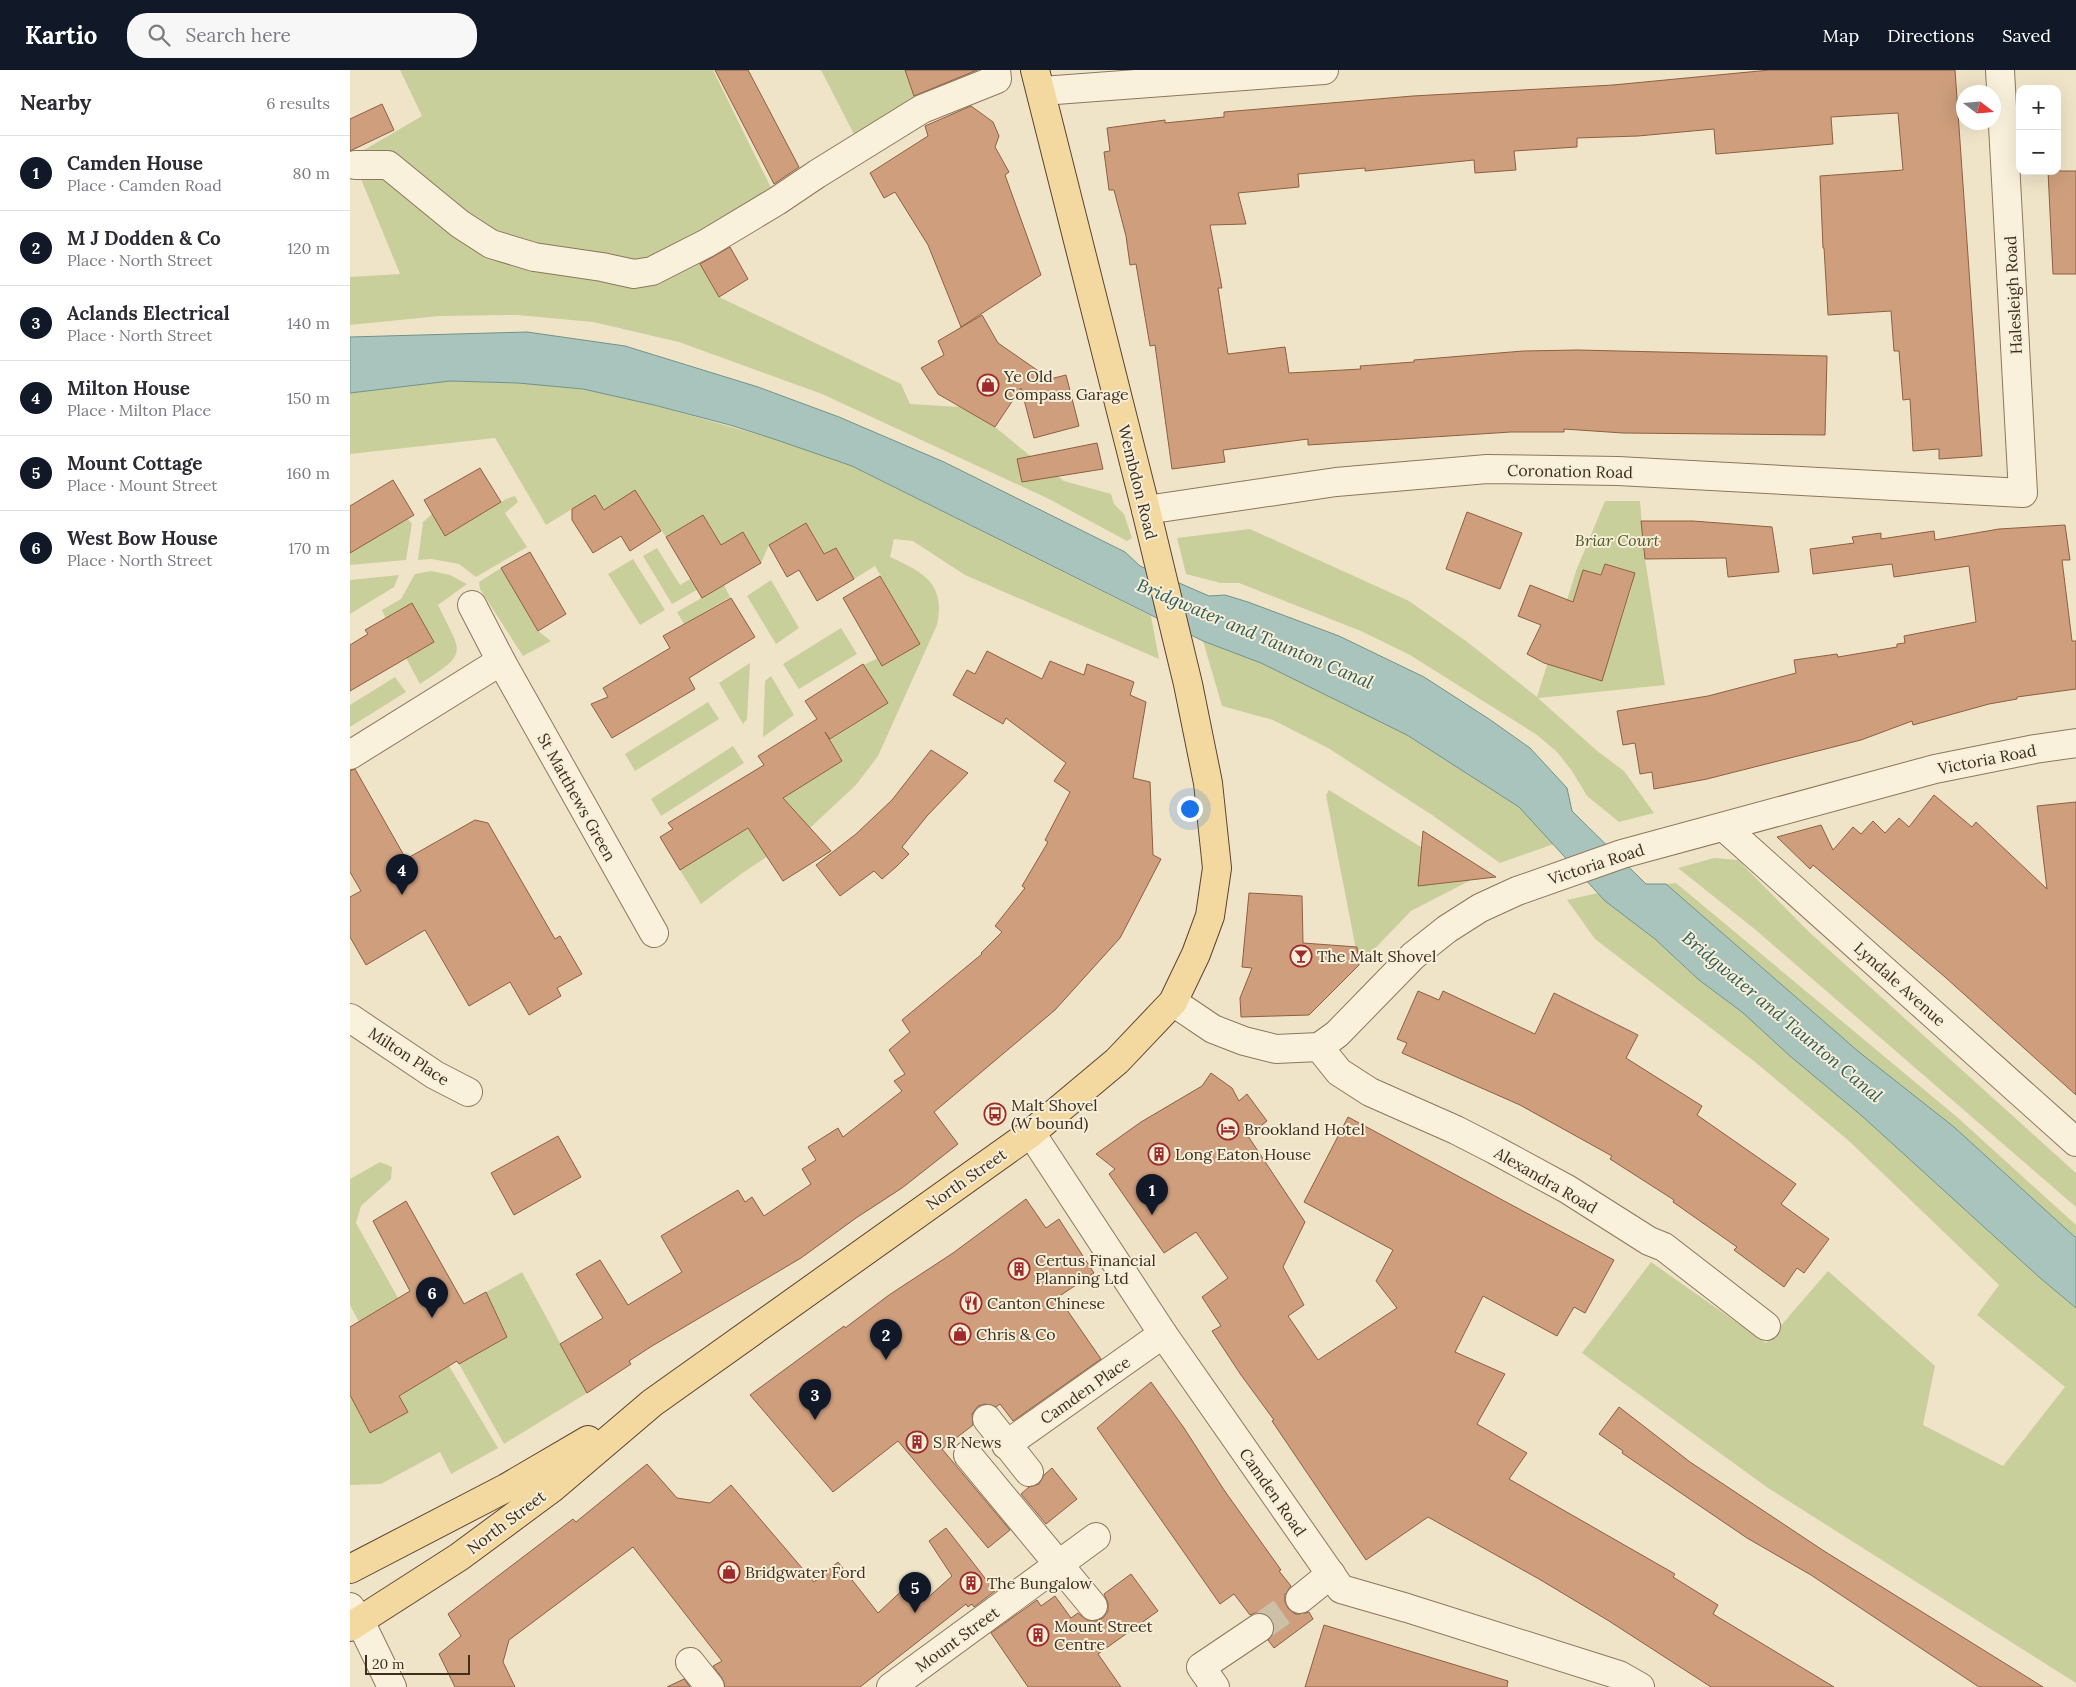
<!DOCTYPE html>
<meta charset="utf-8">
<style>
body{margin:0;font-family:Lora,serif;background:#f7f7f7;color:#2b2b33}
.controls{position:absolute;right:15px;top:15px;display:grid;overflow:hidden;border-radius:10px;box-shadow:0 5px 20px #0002}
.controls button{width:45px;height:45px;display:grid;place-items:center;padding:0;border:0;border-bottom:1px solid #e1e1e2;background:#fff;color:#2b2b33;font:25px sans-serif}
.compass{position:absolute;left:1606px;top:15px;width:45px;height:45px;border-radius:50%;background:#fff;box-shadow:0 5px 20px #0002;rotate:106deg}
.scale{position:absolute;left:15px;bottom:12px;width:105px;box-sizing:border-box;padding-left:5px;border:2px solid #3d2e20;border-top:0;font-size:14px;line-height:18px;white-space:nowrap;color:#3d2e20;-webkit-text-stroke:4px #f7eed8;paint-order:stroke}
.you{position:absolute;left:839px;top:738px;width:18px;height:18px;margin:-12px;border:4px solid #fff;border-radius:50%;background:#1a73e8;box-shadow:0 0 0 8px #1a73e833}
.badge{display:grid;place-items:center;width:32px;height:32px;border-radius:50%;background:#111827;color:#fff;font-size:16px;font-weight:700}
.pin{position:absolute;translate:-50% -41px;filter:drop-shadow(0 1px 2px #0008)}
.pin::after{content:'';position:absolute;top:26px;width:18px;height:15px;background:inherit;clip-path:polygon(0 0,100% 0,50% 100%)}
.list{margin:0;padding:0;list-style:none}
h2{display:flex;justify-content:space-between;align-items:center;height:65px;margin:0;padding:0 20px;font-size:21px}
h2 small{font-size:16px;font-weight:400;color:#7c7c81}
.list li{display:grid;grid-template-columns:32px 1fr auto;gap:15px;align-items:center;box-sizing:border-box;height:75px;padding:0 20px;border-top:1px solid #e1e1e2}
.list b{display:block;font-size:19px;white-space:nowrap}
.list p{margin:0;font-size:16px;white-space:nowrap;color:#7c7c81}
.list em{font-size:16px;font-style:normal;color:#7c7c81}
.icon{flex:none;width:28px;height:28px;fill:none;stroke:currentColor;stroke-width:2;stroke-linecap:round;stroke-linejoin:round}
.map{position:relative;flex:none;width:1726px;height:1617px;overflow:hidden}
header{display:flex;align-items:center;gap:30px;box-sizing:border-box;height:70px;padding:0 25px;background:#111827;color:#fff}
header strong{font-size:24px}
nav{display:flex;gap:28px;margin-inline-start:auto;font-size:18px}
.search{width:350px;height:45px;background:#f7f7f7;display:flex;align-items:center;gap:12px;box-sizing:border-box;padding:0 18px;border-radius:20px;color:#7c7c81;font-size:19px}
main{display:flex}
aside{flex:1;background:#fff}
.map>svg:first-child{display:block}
</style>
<header>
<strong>Kartio</strong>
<div class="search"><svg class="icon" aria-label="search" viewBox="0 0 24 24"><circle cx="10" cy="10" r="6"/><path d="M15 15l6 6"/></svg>Search here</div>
<nav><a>Map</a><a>Directions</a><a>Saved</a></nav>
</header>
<main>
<aside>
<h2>Nearby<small>6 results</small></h2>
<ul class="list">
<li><span class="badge">1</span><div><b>Camden House</b><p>Place · Camden Road</p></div><em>80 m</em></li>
<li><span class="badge">2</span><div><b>M J Dodden &amp; Co</b><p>Place · North Street</p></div><em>120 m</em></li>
<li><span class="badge">3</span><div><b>Aclands Electrical</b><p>Place · North Street</p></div><em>140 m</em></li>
<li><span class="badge">4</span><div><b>Milton House</b><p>Place · Milton Place</p></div><em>150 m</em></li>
<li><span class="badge">5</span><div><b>Mount Cottage</b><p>Place · Mount Street</p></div><em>160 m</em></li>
<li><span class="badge">6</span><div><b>West Bow House</b><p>Place · North Street</p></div><em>170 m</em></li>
</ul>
</aside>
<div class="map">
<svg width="1726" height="1617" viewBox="0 0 1726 1617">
<rect width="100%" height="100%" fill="#f0e4c8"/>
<g fill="#c9cf9b" fill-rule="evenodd">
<polygon points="50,0 363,0 425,126 346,186 369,227 551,314 560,334 610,337 645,357 678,384 714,411 761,424 764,434 774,444 782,468 777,471 699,429 472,324 329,272 243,252 167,245 90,246 0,255 0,207 50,204 2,87 72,46"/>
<polygon points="471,0 637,0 508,72"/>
<path d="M100,311L168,313L233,319L304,335L424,369L502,396L801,546L809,589L615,505L563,471L544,469L540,487C573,502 596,513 587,555L528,686L506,715L460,758L391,804L351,834L330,800L427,740L434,727L492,691L480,670L538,633L513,595L528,588L533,596L570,574L525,496L504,509L486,478L474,484L456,454L419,475L411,493L393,463L371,475L353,445L316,467L285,421L255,440L245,425L196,455L145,368L0,384V323Z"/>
<polygon points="165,426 168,432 155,443 177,477 126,507 109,494 82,489 68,490 73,452 82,444 95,466 156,429"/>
<path d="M1255,431H1290L1295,489L1315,615L1188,628L1246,680L1274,701L1304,743L1269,752L1237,726L1222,701L1207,682L1187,665L1060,585L1011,561L889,513H871L836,504L827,468L900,459L1059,531L1116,571L1187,627L1226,501ZM1255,494L1272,499L1268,511L1282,515L1252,611L1203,596L1233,500L1251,505Z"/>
<polygon points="58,449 62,454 56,490 0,495 0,482"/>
<polygon points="307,478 330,515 357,499 364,510 322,534 293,486"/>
<polygon points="283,489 315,540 290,555 258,504"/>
<polygon points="151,498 188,561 201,571 173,586 130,519 129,512"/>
<path d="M81,501L100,505L117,514L88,535C112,585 120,582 70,614L56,588L84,572L62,534L36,549L32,540L51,529L65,504Z"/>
<polygon points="49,505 44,517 0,544 0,510"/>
<polygon points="421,510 449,558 426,574 397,526"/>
<polygon points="374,515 380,527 334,554 327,542"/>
<polygon points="491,558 507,584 449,619 433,594"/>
<polygon points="853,571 911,593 1057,665 1169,737 1204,774 1150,793 1082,745 978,678 923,650 872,636"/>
<polygon points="400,593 397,649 393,654 369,613"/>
<polygon points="421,606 444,645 413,667 415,611"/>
<polygon points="45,607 56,622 0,657 0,635"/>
<polygon points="358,632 369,649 285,701 275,684"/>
<polygon points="383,676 394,693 311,746 301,729"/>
<polygon points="979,720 1095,792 1077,794 1069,800 1069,807 1072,812 1079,815 1121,810 1061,841 1009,895 976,725"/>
<polygon points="1364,788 1388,790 1458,861 1726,1103 1726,1137 1407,861 1328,798"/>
<polygon points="1326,813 1607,1047 1726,1155 1726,1168 1604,1057 1509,982 1316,814"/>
<polygon points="1248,823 1255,831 1305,869 1349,910 1392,942 1440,986 1512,1046 1689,1207 1726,1238 1726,1613 1418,1418 1232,1283 1301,1192 1416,1273 1478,1201 1585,1296 1573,1355 1653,1396 1715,1317 1627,1245 1649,1215 1499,1071 1405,992 1245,869 1217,830"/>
<polygon points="30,1092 42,1097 41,1109 11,1136 6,1153 48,1228 9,1252 0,1235 0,1109"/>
<polygon points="172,1202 237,1323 154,1374 109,1294 156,1267 136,1222"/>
<polygon points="96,1291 148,1378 101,1404 90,1382 31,1414 0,1415 0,1325 20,1363 58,1342 49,1326 70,1313"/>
</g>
<polygon fill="#a9c4bc" stroke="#6f938a" points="177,262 275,276 408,317 489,347 594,392 775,482 790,496 859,526 875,525 898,532 989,566 1074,607 1139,649 1180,678 1217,718 1222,741 1296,814 1316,814 1509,982 1604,1057 1726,1168 1726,1238 1689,1207 1512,1046 1440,986 1392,942 1349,910 1305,869 1255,831 1169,737 1057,665 911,593 853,571 502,396 424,369 380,355 304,335 233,319 168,313 100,311 0,323 0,267"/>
<g fill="#cf9f7d" stroke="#8d5f41">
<polygon points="365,0 398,0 449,97 424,114"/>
<polygon points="555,0 627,0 564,26"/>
<polygon points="1420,0 1605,0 1632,386 1589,389 1589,379 1563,381 1560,329 1553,330 1549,281 1544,281 1541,241 1478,245 1474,178 1473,178 1470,106 1553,100 1548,43 1481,47 1483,74 1366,84 1364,59 1288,66 1227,68 1227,77 1164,81 1166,100 1125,103 1124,90 1015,101 1015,98 948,104 949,117 888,123 896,154 860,155 872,218 868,218 878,284 935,277 939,303 1011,299 1010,296 1064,292 1064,290 1173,281 1228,280 1477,286 1475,365 1273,363 1214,359 1214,362 1161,362 958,375 958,369 873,380 875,392 822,399 805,275 800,276 786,194 780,195 776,166 764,120 759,120 754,82 760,81 757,58 815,50 815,53 874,47 874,42 1063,26 1263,15"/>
<polygon points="32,34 44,60 0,81 0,49"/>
<polygon points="621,36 643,52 649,66 645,77 659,102 655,105 691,205 611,257 578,175 545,122 534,128 520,103 578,66 575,56"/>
<polygon points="1698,101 1726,101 1726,204 1703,204"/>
<polygon points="380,177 398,209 369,227 350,194"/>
<polygon points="632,245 648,273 700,309 716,305 729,356 684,368 671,318 645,357 588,324 571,298 594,285 588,271"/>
<polygon points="747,373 753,399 672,412 667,389"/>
<polygon points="130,398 151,432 95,466 74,430"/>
<polygon points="43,410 64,445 0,483 0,436"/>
<polygon points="285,420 311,461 280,481 271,466 243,483 222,450 222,439 245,425 254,440"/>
<polygon points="1117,442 1172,463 1150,519 1096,499"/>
<polygon points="353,445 371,475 393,462 411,493 352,528 316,467"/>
<polygon points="1291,451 1343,451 1422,457 1429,502 1378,507 1376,488 1295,489"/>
<polygon points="456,453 474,484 486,478 504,509 467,531 449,500 437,507 419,475"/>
<polygon points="1715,455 1720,490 1712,490 1722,571 1726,571 1726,619 1667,627 1667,629 1639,634 1563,655 1562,651 1511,670 1357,709 1304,719 1302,702 1290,704 1285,673 1273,675 1267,641 1358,626 1446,603 1444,590 1487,584 1488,587 1547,577 1547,574 1555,573 1554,566 1626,552 1619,496 1544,507 1542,494 1463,504 1460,479 1504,473 1502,467 1531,463 1531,469 1584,461 1585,470 1649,459"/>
<polygon points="180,482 216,544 188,561 151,498"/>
<polygon points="1255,494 1285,503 1252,611 1194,593 1177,584 1191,555 1168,546 1180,515 1223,532 1233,500 1251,505"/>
<polygon points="530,506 570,574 532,596 493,528"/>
<polygon points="381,528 405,567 339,608 345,619 262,668 241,634 258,627 253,618 320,578 313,566"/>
<polygon points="62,533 84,572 0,621 0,575 18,564 15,560"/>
<polygon points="637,581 692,609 700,591 734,605 737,594 784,612 780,625 796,632 783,708 800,712 803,785 811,789 770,868 705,940 584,1042 608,1074 552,1118 506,1148 451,1188 302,1276 279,1291 281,1294 237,1323 210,1274 253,1248 226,1204 250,1190 278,1235 332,1202 311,1166 388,1120 395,1132 402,1127 414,1146 461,1114 452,1099 466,1090 458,1077 488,1058 493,1067 552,1021 544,1011 555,1004 539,980 560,962 552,950 632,884 631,883 652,862 645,856 675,818 672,816 698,772 695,770 720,722 704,711 716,693 656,648 653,654 603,625 617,600 625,604"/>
<polygon points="513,594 538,633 480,669 475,662 492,691 433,728 481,781 433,811 398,758 330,800 310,767 323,759 318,753 414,695 408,686 467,649 455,631"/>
<polygon points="581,680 618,703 577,746 552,777 559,784 546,797 532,809 524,801 490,826 466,795 506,764 542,730"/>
<polygon points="5,699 56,789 125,750 138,753 205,869 210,866 232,904 207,918 211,926 179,945 160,912 119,936 75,860 16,895 0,867 0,827 11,821 0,802 0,701"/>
<polygon points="1584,725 1622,757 1626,752 1697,819 1687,736 1726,732 1726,1025 1595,907 1463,795 1460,799 1427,767 1471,755 1483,780 1503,757 1511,764 1523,751 1535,763 1549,748 1559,757"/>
<polygon points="1073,761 1146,807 1068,816"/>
<polygon points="899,823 952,826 953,873 1007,877 1009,895 959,945 891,947 890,928 902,898 892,897"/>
<polygon points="1068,921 1089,930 1093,921 1185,964 1204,923 1288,965 1276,988 1352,1036 1347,1045 1446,1114 1431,1134 1479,1169 1454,1203 1447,1198 1434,1217 1384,1180 1387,1177 1323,1132 1324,1130 1260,1089 1262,1086 1170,1035 1052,983 1057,973 1047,969"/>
<polygon points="861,1003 882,1018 889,1031 897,1024 917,1051 898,1066 955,1152 933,1197 954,1235 938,1246 968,1290 1047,1238 1026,1211 1043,1180 954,1132 998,1047 1264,1190 1235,1243 1224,1237 1207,1266 1133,1226 1105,1282 1155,1304 1127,1354 1177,1383 1159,1409 1325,1504 1323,1507 1368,1535 1363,1544 1484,1617 1361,1617 1259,1551 1189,1509 1078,1447 1016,1490 922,1351 924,1350 891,1305 862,1261 871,1256 852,1227 878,1208 846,1162 814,1183 759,1104 765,1099 746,1084 791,1052 852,1016"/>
<polygon points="208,1066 231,1107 164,1145 141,1103"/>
<polygon points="676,1129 696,1158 709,1149 744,1203 708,1227 751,1289 663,1351 650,1334 646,1337 635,1334 628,1336 622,1344 623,1355 592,1379 660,1460 638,1478 548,1371 483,1422 400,1325 494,1256 495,1258 539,1225 603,1183"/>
<polygon points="56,1131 114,1234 136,1222 157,1267 109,1294 107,1291 49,1326 58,1342 20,1363 0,1325 0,1257 60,1221 23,1151"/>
<polygon points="801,1312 834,1358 874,1420 931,1500 929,1501 941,1516 935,1524 935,1532 938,1538 945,1544 952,1544 959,1542 963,1549 924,1578 918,1570 923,1564 925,1557 922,1549 916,1544 908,1542 900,1545 884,1524 870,1534 747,1358"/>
<polygon points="1269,1337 1340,1392 1474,1481 1693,1617 1629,1617 1461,1505 1397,1468 1272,1383 1273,1381 1249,1364"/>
<polygon points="297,1394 327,1428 360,1433 381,1415 464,1512 488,1492 528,1543 560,1513 574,1531 602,1506 579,1471 596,1458 645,1521 624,1537 622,1534 618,1537 616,1534 510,1617 375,1617 372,1608 363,1596 372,1591 283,1477 159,1570 153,1592 165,1617 105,1617 89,1584 111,1566 98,1544 223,1449 226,1452"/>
<polygon points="702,1398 727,1429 696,1454 671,1424 679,1417 689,1414 694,1405"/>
<polygon points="781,1504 808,1541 748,1584 771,1617 678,1617 641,1563 687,1530 691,1536 705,1526 721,1548 728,1543 737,1550 746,1551 753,1548 758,1541 758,1533 754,1524"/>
<polygon points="974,1555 1158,1611 1157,1617 955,1617"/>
<polygon points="334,1609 340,1617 317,1617"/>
</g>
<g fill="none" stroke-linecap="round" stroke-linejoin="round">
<polyline stroke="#ccc0a6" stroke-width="28" stroke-dasharray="28 14" stroke-linecap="butt" points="909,1558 950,1529"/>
<g stroke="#8d765c" stroke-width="30">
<g id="minor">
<polyline points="692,21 974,0"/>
<polyline points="5,95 38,95 110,154 141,174 184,187 252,197 284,204 302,201 357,173 427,131 467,104 572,39 647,9 646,0"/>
<polyline points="796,440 986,412 1137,399 1268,401 1673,423 1650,0"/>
<polyline points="122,535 151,591 304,863"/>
<polyline points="0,685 151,591"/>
<polyline points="1374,757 1726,1072"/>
<polyline points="823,932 863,959 894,971 926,979 969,977 987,964 1063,886 1097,859 1130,838 1167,821 1272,784 1585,699 1685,679 1726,673"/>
<polyline points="0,948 85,1005 118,1022"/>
<polyline points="969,977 989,1002 1020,1022 1106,1060 1145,1080 1217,1119 1299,1171 1314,1177 1416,1256"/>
<polyline points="681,1063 813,1264 991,1519 1057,1538 1269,1605 1290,1617"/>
<polyline points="637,1349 679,1402"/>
<polyline points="656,1375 813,1264"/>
<polyline points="618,1385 743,1536"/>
<polyline points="950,1529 981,1504"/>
<polyline points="0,1537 10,1551 42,1617"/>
<polyline points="340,1592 360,1617"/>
<polyline points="541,1617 746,1467"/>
<polyline points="865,1617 851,1597 909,1558"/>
</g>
</g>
<g stroke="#5b4430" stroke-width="30">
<g id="major">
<polyline points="0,1499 156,1418 238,1370"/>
<polyline points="0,1557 109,1487 201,1419 302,1333 681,1063 767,991 823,932 846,884 860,846 867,798 858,713 838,614 796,440 685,0"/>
</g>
</g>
<use href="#minor" stroke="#faf1dc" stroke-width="28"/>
<use href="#major" stroke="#f3d9a0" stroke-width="28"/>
</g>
<defs>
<g id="shop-ring" transform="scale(1.125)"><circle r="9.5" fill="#f7eed8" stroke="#9e2a2b" stroke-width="1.5"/><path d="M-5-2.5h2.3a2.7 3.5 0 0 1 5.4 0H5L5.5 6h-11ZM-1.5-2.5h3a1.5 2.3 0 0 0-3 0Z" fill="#9e2a2b"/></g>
<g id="bar-ring" transform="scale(1.125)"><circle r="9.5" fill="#f7eed8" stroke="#9e2a2b" stroke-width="1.5"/><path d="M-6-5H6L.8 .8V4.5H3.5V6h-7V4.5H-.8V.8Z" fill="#9e2a2b"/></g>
<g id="bus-ring" transform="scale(1.125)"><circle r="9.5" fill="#f7eed8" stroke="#9e2a2b" stroke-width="1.5"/><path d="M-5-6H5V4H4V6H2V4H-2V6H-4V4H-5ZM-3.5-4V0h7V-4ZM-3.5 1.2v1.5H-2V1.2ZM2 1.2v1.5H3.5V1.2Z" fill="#9e2a2b"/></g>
<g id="hotel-ring" transform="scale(1.125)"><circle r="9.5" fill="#f7eed8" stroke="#9e2a2b" stroke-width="1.5"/><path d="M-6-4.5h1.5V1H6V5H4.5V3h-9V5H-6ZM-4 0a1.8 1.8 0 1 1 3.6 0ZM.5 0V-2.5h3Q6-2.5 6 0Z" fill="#9e2a2b"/></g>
<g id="building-ring" transform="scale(1.125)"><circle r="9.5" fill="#f7eed8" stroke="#9e2a2b" stroke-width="1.5"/><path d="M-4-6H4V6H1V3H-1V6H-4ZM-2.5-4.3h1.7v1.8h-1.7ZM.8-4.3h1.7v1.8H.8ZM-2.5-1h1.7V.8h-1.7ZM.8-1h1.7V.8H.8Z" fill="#9e2a2b"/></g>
<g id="restaurant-ring" transform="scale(1.125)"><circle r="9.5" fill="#f7eed8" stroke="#9e2a2b" stroke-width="1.5"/><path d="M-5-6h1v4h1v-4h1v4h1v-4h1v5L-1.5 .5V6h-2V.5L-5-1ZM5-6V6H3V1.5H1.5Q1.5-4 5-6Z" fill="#9e2a2b"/></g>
</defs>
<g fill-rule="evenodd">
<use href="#shop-ring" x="638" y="315"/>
<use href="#bar-ring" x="951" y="886"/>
<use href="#bus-ring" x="645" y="1044"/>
<use href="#hotel-ring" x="878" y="1059"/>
<use href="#building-ring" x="809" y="1084"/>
<use href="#building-ring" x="669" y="1199"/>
<use href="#restaurant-ring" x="621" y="1233"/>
<use href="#shop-ring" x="610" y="1264"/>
<use href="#building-ring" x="567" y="1372"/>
<use href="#shop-ring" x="379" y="1502"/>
<use href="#building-ring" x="621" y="1513"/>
<use href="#building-ring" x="688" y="1565"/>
</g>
<g text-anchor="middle" stroke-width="4" stroke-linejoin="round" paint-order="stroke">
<g font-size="16" fill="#3d2e20" stroke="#f7eed8">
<text transform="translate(1663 225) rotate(-93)" y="6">Halesleigh Road</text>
<text transform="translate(1220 401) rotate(1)" y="6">Coronation Road</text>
<text transform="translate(788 412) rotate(76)" y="6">Wembdon Road</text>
<text transform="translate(1637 689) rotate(-11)" y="6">Victoria Road</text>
<text transform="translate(227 727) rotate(61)" y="6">St Matthews Green</text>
<text transform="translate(1246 794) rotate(-18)" y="6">Victoria Road</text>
<text transform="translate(1550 914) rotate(42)" y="6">Lyndale Avenue</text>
<text transform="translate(59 986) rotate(33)" y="6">Milton Place</text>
<text transform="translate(616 1109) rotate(-35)" y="6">North Street</text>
<text transform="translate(1196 1110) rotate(30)" y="6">Alexandra Road</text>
<text transform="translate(735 1320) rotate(-35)" y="6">Camden Place</text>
<text transform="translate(923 1422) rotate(55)" y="6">Camden Road</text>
<text transform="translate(156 1452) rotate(-37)" y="6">North Street</text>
<text transform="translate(607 1569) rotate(-36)" y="6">Mount Street</text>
</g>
<g font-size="16" fill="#3d2e20" stroke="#f7eed8" text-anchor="start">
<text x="654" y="312">Ye Old<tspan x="654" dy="18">Compass Garage</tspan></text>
<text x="967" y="892">The Malt Shovel</text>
<text x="661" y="1041">Malt Shovel<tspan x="661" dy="18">(W bound)</tspan></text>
<text x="894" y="1065">Brookland Hotel</text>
<text x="825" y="1090">Long Eaton House</text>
<text x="685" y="1196">Certus Financial<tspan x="685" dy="18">Planning Ltd</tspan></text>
<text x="637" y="1239">Canton Chinese</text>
<text x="626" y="1270">Chris &amp; Co</text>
<text x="583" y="1378">S R News</text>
<text x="395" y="1508">Bridgwater Ford</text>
<text x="637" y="1519">The Bungalow</text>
<text x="704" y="1562">Mount Street<tspan x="704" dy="18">Centre</tspan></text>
</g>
<g font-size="16" font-style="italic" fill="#4d5a26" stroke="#f7eed8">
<text x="1267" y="476">Briar Court</text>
</g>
<g font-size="18" font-style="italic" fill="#2f5d5a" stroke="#f7eed8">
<text transform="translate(905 564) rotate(23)" y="6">Bridgwater and Taunton Canal</text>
<text transform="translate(1432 947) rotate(40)" y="6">Bridgwater and Taunton Canal</text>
</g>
</g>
</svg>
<div class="controls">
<button>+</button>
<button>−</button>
</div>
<svg class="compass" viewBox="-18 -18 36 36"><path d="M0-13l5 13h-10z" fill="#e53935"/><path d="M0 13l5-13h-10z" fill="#7c7c81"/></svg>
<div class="scale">20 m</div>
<div class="you"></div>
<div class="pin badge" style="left:802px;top:1145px">1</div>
<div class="pin badge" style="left:536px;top:1290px">2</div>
<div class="pin badge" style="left:465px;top:1350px">3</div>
<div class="pin badge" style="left:52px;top:825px">4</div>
<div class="pin badge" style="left:565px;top:1543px">5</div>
<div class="pin badge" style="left:82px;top:1248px">6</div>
</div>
</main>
